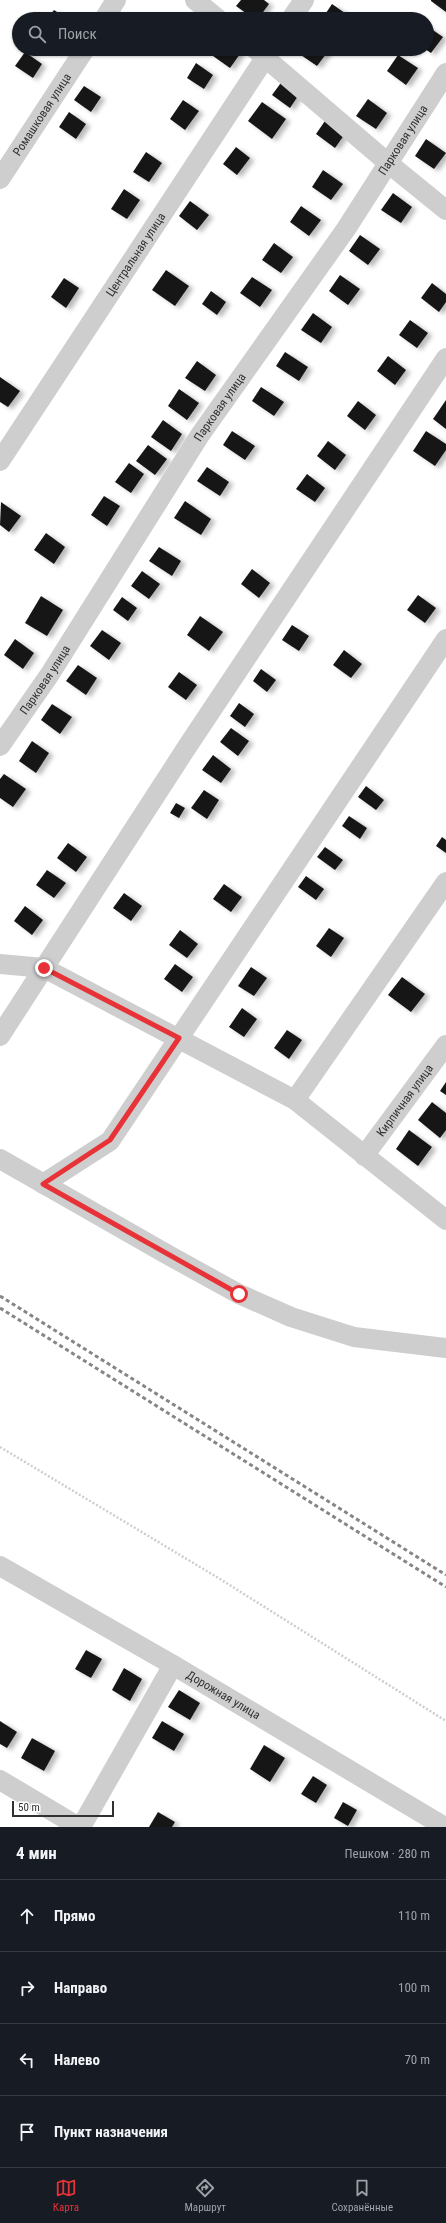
<!DOCTYPE html>
<html lang="ru">
<meta charset="utf-8">
<style>
body{margin:0;font-family:"Roboto Condensed",sans-serif;background:#20242c;color:#f1f3f6}
.scale{position:absolute;left:12px;bottom:10px;width:102px;box-sizing:border-box;padding-left:4px;border:2px solid #313131;border-top:0;font-size:11px;line-height:14px;white-space:nowrap;color:#313131;-webkit-text-stroke:3px #fff;paint-order:stroke}
.stop{position:absolute;width:12px;height:12px;margin:-9px;border:3px solid #e73337;border-radius:50%;background:#fff}
.stop.end{background:#e73337;border-color:#fff;box-shadow:0 1px 4px #0008}
.list{margin:0;padding:0;list-style:none}
h2{display:flex;justify-content:space-between;align-items:center;height:52px;margin:0;padding:0 16px;font-size:17px}
h2 small{font-size:13px;font-weight:400;color:#9ea1a6}
.list li{display:grid;grid-template-columns:26px 1fr auto;gap:12px;align-items:center;box-sizing:border-box;height:72px;padding:0 16px;border-top:1px solid #363941}
.list b{display:block;font-size:15px;white-space:nowrap}
.list em{font-size:13px;font-style:normal;color:#9ea1a6}
.icon{flex:none;width:22px;height:22px;fill:none;stroke:currentColor;stroke-width:2;stroke-linecap:round;stroke-linejoin:round}
.map{position:relative;flex:none;width:446px;height:1827px;overflow:hidden}
.search{position:absolute;background:#171b24;box-shadow:0 1px 3px #0004;left:12px;right:12px;top:12px;height:44px;display:flex;align-items:center;gap:10px;box-sizing:border-box;padding:0 14px;border-radius:22px;color:#9ea1a6;font-size:15px}
.sheet{height:340px;background:#171b24}
nav{display:flex;justify-content:space-around;align-items:center;box-sizing:border-box;height:56px;border-top:1px solid #363941;background:#171b24;font-size:11px;color:#9ea1a6}
nav a{display:grid;justify-items:center;gap:2px}
nav .on{color:#e73337}
.map>svg:first-child{display:block}
</style>
<div class="map">
<svg width="446" height="1827" viewBox="0 0 446 1827">
<defs>
<filter id="shadow"><feDropShadow dx="4.5" dy="2.5" stdDeviation="2" flood-color="#0004"/></filter>
</defs>
<rect width="100%" height="100%" fill="#fff"/>
<g fill="#181818" filter="url(#shadow)">
<polygon points="241,0 264,0 269,4 258,19 254,19 236,6"/>
<polygon points="431,0 446,0 446,12 431,1"/>
<polygon points="332,4 352,18 351,19 322,19"/>
<polygon points="54,10 68,19 47,19"/>
<polygon points="427,26 443,37 431,53 425,49 427,49"/>
<polygon points="218,49 233,49 240,54 230,68 213,56"/>
<polygon points="300,49 328,49 329,50 317,66 298,53"/>
<polygon points="25,52 42,64 33,78 15,66"/>
<polygon points="398,55 418,68 406,85 387,71"/>
<polygon points="196,63 213,75 204,89 187,78"/>
<polygon points="283,80 300,93 290,108 272,95"/>
<polygon points="84,86 101,97 91,112 74,100"/>
<polygon points="368,99 387,113 376,129 356,116"/>
<polygon points="183,100 199,111 185,130 170,119"/>
<polygon points="262,102 286,119 272,139 248,121"/>
<polygon points="69,112 86,124 76,139 59,127"/>
<polygon points="327,118 347,131 335,148 316,134"/>
<polygon points="426,139 446,153 434,169 415,156"/>
<polygon points="236,147 250,158 237,175 223,164"/>
<polygon points="146,152 162,163 149,182 133,172"/>
<polygon points="323,170 343,184 331,200 312,187"/>
<polygon points="124,189 140,200 127,219 111,209"/>
<polygon points="393,193 412,207 401,223 381,210"/>
<polygon points="190,201 209,215 197,230 179,216"/>
<polygon points="301,206 321,220 309,236 290,222"/>
<polygon points="360,235 380,249 368,265 349,251"/>
<polygon points="274,243 293,257 281,273 262,260"/>
<polygon points="166,270 189,286 175,306 152,290"/>
<polygon points="340,275 360,289 348,305 329,291"/>
<polygon points="252,277 272,290 260,307 240,293"/>
<polygon points="64,278 79,288 66,308 51,297"/>
<polygon points="432,283 446,294 446,302 439,312 421,298"/>
<polygon points="211,291 226,302 217,315 202,304"/>
<polygon points="313,313 332,327 321,343 301,330"/>
<polygon points="410,320 428,333 417,348 399,335"/>
<polygon points="285,352 308,367 299,381 276,366"/>
<polygon points="388,356 406,370 395,385 377,371"/>
<polygon points="197,361 216,375 205,391 185,378"/>
<polygon points="0,377 20,391 8,407 0,402"/>
<polygon points="261,387 284,402 274,416 252,401"/>
<polygon points="179,389 199,403 187,420 168,406"/>
<polygon points="446,400 446,429 433,419"/>
<polygon points="358,401 376,415 365,430 347,416"/>
<polygon points="163,420 182,434 171,451 151,437"/>
<polygon points="232,431 255,446 245,460 223,445"/>
<polygon points="426,431 446,444 446,450 435,466 413,451"/>
<polygon points="328,441 346,455 335,470 317,456"/>
<polygon points="148,445 167,459 155,475 136,461"/>
<polygon points="129,463 144,474 131,493 115,482"/>
<polygon points="207,467 229,482 220,496 197,481"/>
<polygon points="307,474 325,488 315,502 296,489"/>
<polygon points="104,496 120,506 107,526 91,515"/>
<polygon points="185,501 211,519 201,535 174,518"/>
<polygon points="1,502 21,516 9,532 0,525"/>
<polygon points="46,533 65,547 54,564 34,550"/>
<polygon points="159,547 181,561 172,576 149,561"/>
<polygon points="252,569 270,583 259,598 241,584"/>
<polygon points="142,571 160,584 149,599 131,586"/>
<polygon points="418,595 436,608 425,623 407,610"/>
<polygon points="41,596 63,610 47,636 25,623"/>
<polygon points="122,597 137,608 128,621 113,610"/>
<polygon points="200,616 223,632 209,651 187,635"/>
<polygon points="292,625 309,636 299,651 282,640"/>
<polygon points="102,630 121,643 109,660 90,646"/>
<polygon points="15,639 34,653 23,669 4,655"/>
<polygon points="344,650 362,664 351,678 333,665"/>
<polygon points="78,665 97,678 86,695 66,681"/>
<polygon points="261,669 276,680 267,692 253,681"/>
<polygon points="179,672 197,685 186,700 168,687"/>
<polygon points="239,703 254,714 245,727 230,716"/>
<polygon points="52,704 72,717 60,734 41,720"/>
<polygon points="231,728 249,741 238,756 220,742"/>
<polygon points="32,741 49,753 36,773 19,761"/>
<polygon points="213,755 231,769 221,783 202,770"/>
<polygon points="4,774 26,789 13,807 0,798 0,779"/>
<polygon points="366,786 384,800 376,810 358,797"/>
<polygon points="204,790 219,800 207,819 191,808"/>
<polygon points="176,803 185,808 179,818 170,813"/>
<polygon points="349,816 367,828 360,839 342,826"/>
<polygon points="442,837 446,840 446,853 436,846"/>
<polygon points="68,843 87,857 76,872 57,858"/>
<polygon points="325,847 343,860 335,870 317,857"/>
<polygon points="47,870 66,883 54,898 36,885"/>
<polygon points="306,876 324,889 316,900 298,887"/>
<polygon points="224,884 242,897 231,912 213,899"/>
<polygon points="124,893 142,906 131,921 113,908"/>
<polygon points="25,906 43,920 32,935 14,921"/>
<polygon points="329,928 344,938 331,957 316,946"/>
<polygon points="180,930 198,944 187,958 169,945"/>
<polygon points="175,964 193,977 182,992 164,979"/>
<polygon points="251,967 267,978 254,996 238,986"/>
<polygon points="402,977 425,994 411,1012 388,995"/>
<polygon points="242,1008 257,1019 244,1037 229,1027"/>
<polygon points="287,1030 302,1040 289,1059 274,1048"/>
<polygon points="446,1082 446,1095 440,1091"/>
<polygon points="432,1102 446,1113 446,1130 440,1138 418,1120"/>
<polygon points="409,1130 432,1147 418,1166 396,1149"/>
<polygon points="86,1650 102,1659 91,1678 75,1669"/>
<polygon points="124,1668 142,1679 130,1701 112,1690"/>
<polygon points="179,1690 200,1703 190,1720 168,1707"/>
<polygon points="0,1721 17,1732 7,1748 0,1744"/>
<polygon points="162,1721 184,1734 174,1751 152,1738"/>
<polygon points="32,1738 55,1751 44,1771 21,1758"/>
<polygon points="264,1745 285,1758 270,1782 250,1769"/>
<polygon points="313,1776 327,1785 316,1803 301,1794"/>
<polygon points="343,1802 357,1810 348,1826 334,1818"/>
<polygon points="158,1812 175,1822 172,1827 149,1827"/>
</g>
<g fill="none" stroke-linecap="round" stroke-linejoin="round">
<polyline stroke="#cecece" stroke-width="2.5" stroke-dasharray="2 2" stroke-linecap="butt" points="0,1447 220,1579 446,1721"/>
<g stroke="#cecece" stroke-width="20">
<polyline points="195,0 218,19"/>
<polyline points="104,19 116,0"/>
<polyline points="291,19 304,0"/>
<polyline points="255,49 388,163 446,210"/>
<path id="s1" d="M0,179L85,49"/>
<path id="s2" d="M0,461L271,49"/>
<path id="s3" d="M0,746L50,674L200,435L346,229L446,73"/>
<polyline points="0,964 44,968 295,1100 446,1220"/>
<polyline points="0,1036 187,747 446,358"/>
<polyline points="295,1100 446,882"/>
<path id="s4" d="M364,1156L446,1045"/>
<polyline points="0,1159 170,1256 239,1294 291,1317 354,1337 446,1348"/>
<polyline points="43,1184 110,1141 446,639"/>
<path id="s5" d="M0,1566L173,1665L445,1827"/>
<polyline points="0,1780 79,1827"/>
<polyline points="81,1827 173,1665"/>
</g>
<g stroke="#868686" stroke-width="3" stroke-dasharray="4 3" stroke-linecap="butt">
<polyline points="0,1296 446,1575"/>
<polyline points="0,1308 446,1587"/>
</g>
</g>
<g fill="none" stroke-linecap="round" stroke-linejoin="round">
<polyline stroke="#e73337" stroke-width="5" points="44,968 179,1038 110,1140 43,1184 239,1294"/>
</g>
<g text-anchor="middle" stroke-width="4" stroke-linejoin="round" paint-order="stroke">
<g font-size="12" fill="#313131" stroke="#fff">
<text dy="4" stroke="none"><textPath href="#s1" startOffset="77">Ромашковая улица</textPath></text>
<text dy="4" stroke="none"><textPath href="#s3" startOffset="728">Парковая улица</textPath></text>
<text dy="4" stroke="none"><textPath href="#s2" startOffset="247">Центральная улица</textPath></text>
<text dy="4" stroke="none"><textPath href="#s3" startOffset="404">Парковая улица</textPath></text>
<text dy="4" stroke="none"><textPath href="#s3" startOffset="80">Парковая улица</textPath></text>
<text dy="4" stroke="none"><textPath href="#s4" startOffset="69">Кирпичная улица</textPath></text>
<text dy="4" stroke="none"><textPath href="#s5" startOffset="258">Дорожная улица</textPath></text>
</g>
</g>
</svg>
<div class="scale">50 m</div>
<div class="stop" style="left:239px;top:1294px"></div>
<div class="stop end" style="left:44px;top:968px"></div>
<div class="search"><svg class="icon" aria-label="search" viewBox="0 0 24 24"><circle cx="10" cy="10" r="6"/><path d="M15 15l6 6"/></svg>Поиск</div>
</div>
<section class="sheet">
<h2>4 мин<small>Пешком · 280 m</small></h2>
<ul class="list">
<li><svg class="icon" aria-label="ahead" viewBox="0 0 24 24"><path d="M12 20V5M6 11l6-6 6 6"/></svg><div><b>Прямо</b></div><em>110 m</em></li>
<li><svg class="icon" aria-label="right" viewBox="0 0 24 24"><path d="M7 20v-9h11M14 6l5 5-5 5"/></svg><div><b>Направо</b></div><em>100 m</em></li>
<li><svg class="icon" aria-label="left" viewBox="0 0 24 24"><path d="M17 20v-9H6M10 6l-5 5 5 5"/></svg><div><b>Налево</b></div><em>70 m</em></li>
<li><svg class="icon" aria-label="arrive" viewBox="0 0 24 24"><path d="M6 21V4h12l-3 4 3 4H6"/></svg><div><b>Пункт назначения</b></div></li>
</ul>
</section>
<nav>
<a class="on"><svg class="icon" aria-label="map" viewBox="0 0 24 24"><path d="M3 6l6-2 6 2 6-2v14l-6 2-6-2-6 2zM9 4v14M15 6v14"/></svg>Карта</a>
<a><svg class="icon" aria-label="directions" viewBox="0 0 24 24"><path d="M12 3l9 9-9 9-9-9zM9 14v-3h6M13 9l2 2-2 2"/></svg>Маршрут</a>
<a><svg class="icon" aria-label="saved" viewBox="0 0 24 24"><path d="M7 4h10v16l-5-4-5 4z"/></svg>Сохранённые</a>
</nav>
